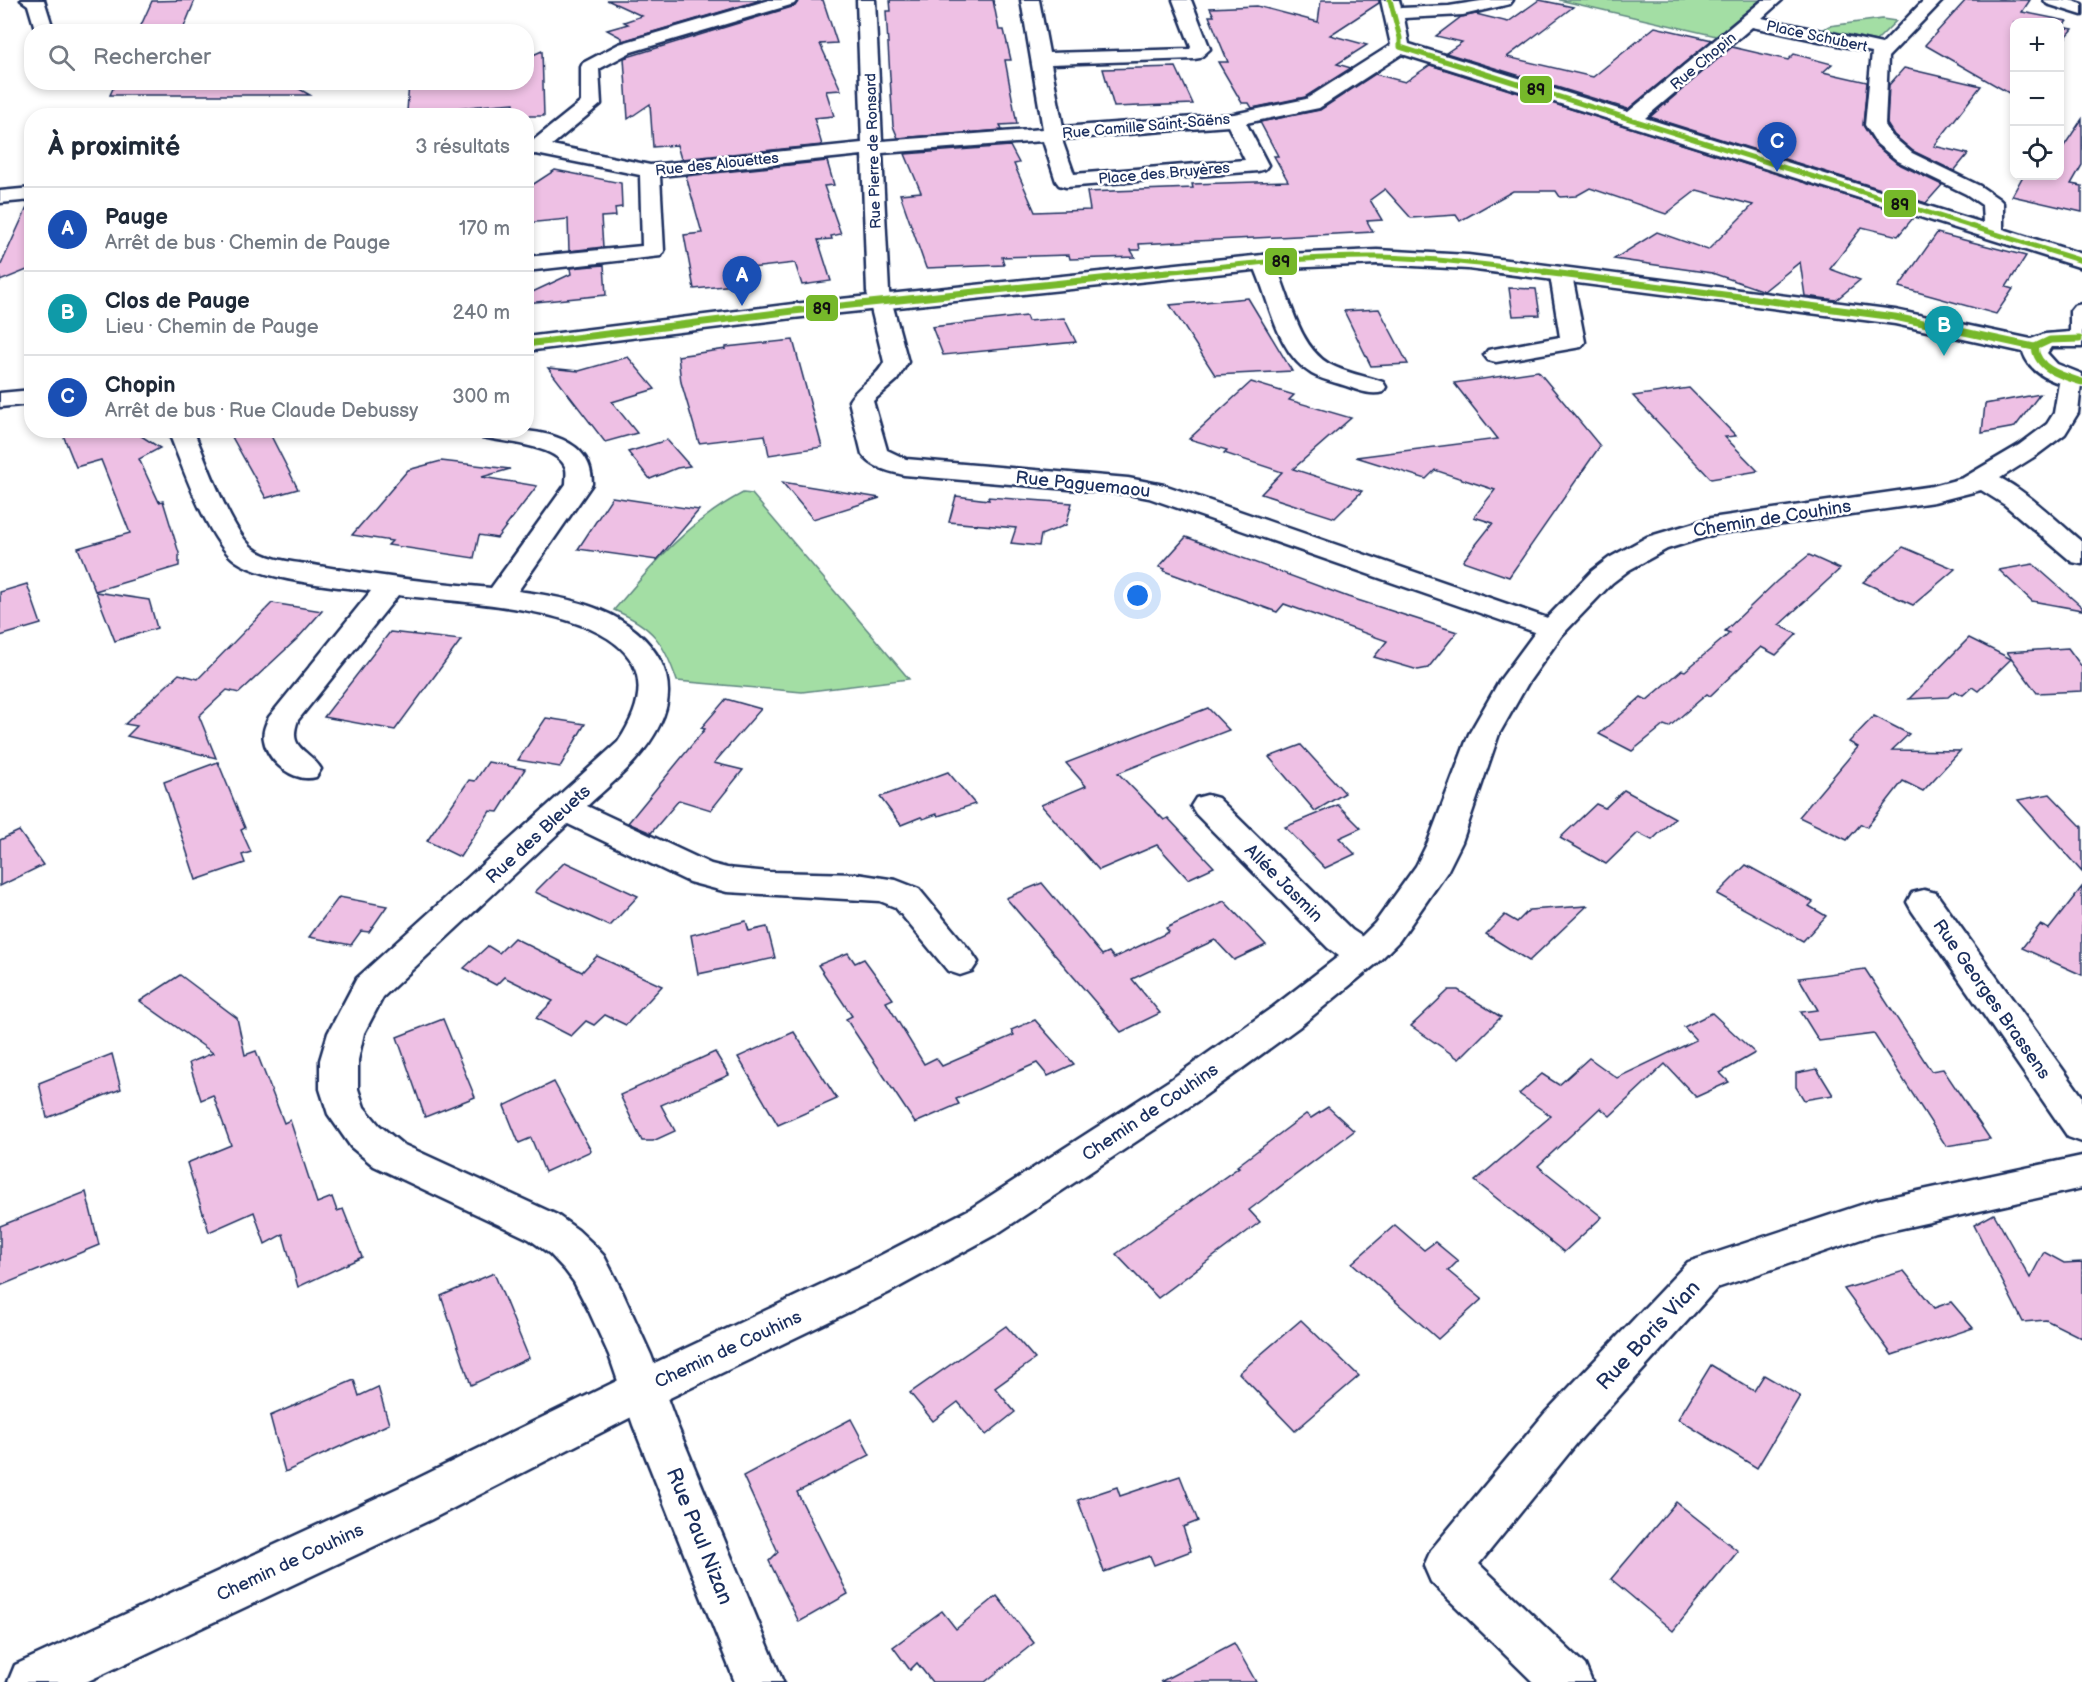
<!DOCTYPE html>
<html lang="fr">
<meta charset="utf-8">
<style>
body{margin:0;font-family:"Balsamiq Sans",sans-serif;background:#f6f6f7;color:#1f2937}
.controls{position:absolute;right:18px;top:18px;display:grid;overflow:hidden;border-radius:12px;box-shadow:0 3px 9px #0003}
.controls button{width:54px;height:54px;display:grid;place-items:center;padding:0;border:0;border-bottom:2px solid #e0e1e3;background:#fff;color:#1f2937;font:30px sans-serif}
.you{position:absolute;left:1138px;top:596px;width:21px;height:21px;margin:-15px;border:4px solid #fff;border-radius:50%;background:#1a73e8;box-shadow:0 0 0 9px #1a73e833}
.badge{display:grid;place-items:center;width:39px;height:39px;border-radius:50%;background:#2563eb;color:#fff;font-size:20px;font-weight:700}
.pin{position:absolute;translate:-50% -50px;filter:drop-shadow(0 2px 3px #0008)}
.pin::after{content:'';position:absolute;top:32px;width:21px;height:18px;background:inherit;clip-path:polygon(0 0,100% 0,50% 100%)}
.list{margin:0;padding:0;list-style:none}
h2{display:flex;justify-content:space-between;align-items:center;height:78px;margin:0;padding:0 24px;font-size:26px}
h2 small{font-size:20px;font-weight:400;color:#747a83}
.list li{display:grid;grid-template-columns:39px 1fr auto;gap:18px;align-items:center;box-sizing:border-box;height:84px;padding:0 24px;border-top:2px solid #e0e1e3}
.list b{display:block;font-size:22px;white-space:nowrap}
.list p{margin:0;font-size:20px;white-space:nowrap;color:#747a83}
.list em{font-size:20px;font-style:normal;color:#747a83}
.icon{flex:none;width:33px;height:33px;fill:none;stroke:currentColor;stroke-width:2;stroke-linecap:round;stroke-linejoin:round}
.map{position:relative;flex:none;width:2082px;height:1682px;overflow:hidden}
.search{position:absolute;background:#fff;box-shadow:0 3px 9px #0003;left:24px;top:24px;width:510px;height:66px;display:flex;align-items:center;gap:15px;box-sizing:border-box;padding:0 21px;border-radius:24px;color:#747a83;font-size:22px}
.panel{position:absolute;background:#fff;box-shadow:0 3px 9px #0003;left:24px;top:108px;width:510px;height:330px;border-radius:24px}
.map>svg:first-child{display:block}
</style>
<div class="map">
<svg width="2082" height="1682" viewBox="0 0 2082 1682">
<rect width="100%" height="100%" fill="#fff"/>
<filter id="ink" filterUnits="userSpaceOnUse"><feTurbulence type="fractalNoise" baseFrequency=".0167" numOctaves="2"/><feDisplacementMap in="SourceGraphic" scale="12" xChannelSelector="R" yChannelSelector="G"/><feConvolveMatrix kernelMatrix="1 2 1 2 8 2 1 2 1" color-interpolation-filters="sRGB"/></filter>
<g filter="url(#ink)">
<g fill="#a3dea4" stroke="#5f8681" stroke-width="1.5">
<polygon points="1559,0 1761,0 1716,36"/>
<polygon points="1882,19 1896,21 1876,41 1824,29 1829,26"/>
<path d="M743,493L752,494L909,679L802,692L677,681C664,642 652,626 614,610C654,563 688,522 743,493Z"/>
</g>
<g fill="#eec0e4" stroke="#1b2f5e" stroke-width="1.5">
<polygon points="195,0 184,27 192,32 138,32 152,1"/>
<polygon points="607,0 761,0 622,41 622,38 607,30 628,24 624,22 642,16"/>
<polygon points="799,0 823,0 837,43 820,44 841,90 826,91 834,116 814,118 822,145 681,159 677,145 653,147 650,104 628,119 624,58 795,6"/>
<polygon points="890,0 993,0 999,30 1004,30 1011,60 1005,60 1017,124 1000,125 1002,130 898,138 893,126 886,11 891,11"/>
<polygon points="1321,0 1379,0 1379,3 1330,35 1367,45 1337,64 1351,68 1305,97 1252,108 1249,103 1242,103 1218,62 1228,62 1209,16 1214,16 1210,8 1257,6 1318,22"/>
<polygon points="1539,0 1573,7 1507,57 1593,77 1655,27 1712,40 1628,109 1446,53 1462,42 1436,36 1461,17 1476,14 1508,22"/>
<polygon points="1966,0 2030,0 2022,12 2067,21 2062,27 2073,29 2060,44 2060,22 2014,22 2014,96 1925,45"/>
<polygon points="1732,47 1788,60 1794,54 1832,64 1823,72 1867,82 1863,125 1875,145 1897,163 1942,185 1926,203 1650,117"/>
<polygon points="542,51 544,116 514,116 514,103 407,112 409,82 526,82 526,58"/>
<polygon points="1430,65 1914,217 1898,236 1862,227 1830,269 1860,280 1836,300 1805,296 1800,262 1764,291 1712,273 1614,259 1657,232 1708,250 1753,205 1697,190 1666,214 1590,188 1576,196 1560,197 1556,191 1513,191 1460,221 1456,215 1411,218 1385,189 1370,200 1382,220 1367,221 1373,232 1139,244 1140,250 1131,250 1135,257 1070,259 1069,255 1002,257 1004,265 926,268 900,194 921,192 905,154 1010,146 1019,163 1014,164 1035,212 1090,210 1087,192 1193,188 1192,184 1288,181 1274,156 1278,156 1260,122 1320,110 1375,74 1405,82"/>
<polygon points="1176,67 1193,104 1114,107 1103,69"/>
<polygon points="1904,68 1981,86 1934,146 1968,154 1954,171 1913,151 1894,135 1887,124 1889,85"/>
<polygon points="116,82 287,82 310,95 110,95"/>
<polygon points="2082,119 2082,165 2071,184 2082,186 2082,212 2012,196 2023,176 2060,176 2060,152"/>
<polygon points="827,161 834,185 824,186 841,234 831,236 832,239 818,240 831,281 802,285 795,263 732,270 735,285 694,289 684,235 702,233 686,176"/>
<polygon points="555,170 621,183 622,207 615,208 616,216 601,217 603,247 569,251 568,219 526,223 526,189"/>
<polygon points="32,202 32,268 0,281 0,267 29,203"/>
<polygon points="1937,233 2026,256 2006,287 2013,289 1996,314 1899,287"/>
<polygon points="604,265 606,295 526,303 526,295 571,274 570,268"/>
<polygon points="1509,288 1536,289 1540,315 1513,316"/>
<polygon points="1248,298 1292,371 1215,375 1170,305"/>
<polygon points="1379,309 1408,364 1371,366 1344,311"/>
<polygon points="1026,316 1028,321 1064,318 1076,342 943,355 932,327"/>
<polygon points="793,340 822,447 769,455 765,435 699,443 681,382 678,356 726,349 726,347"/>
<polygon points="628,357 655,389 612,402 637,433 605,442 548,368 579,371"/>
<polygon points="1538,371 1600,446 1509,577 1463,561 1493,523 1474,517 1495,490 1435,470 1426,479 1356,457 1498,439 1454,383"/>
<polygon points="1251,382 1294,395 1289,400 1351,418 1293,469 1362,491 1335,518 1261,494 1282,472 1224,453 1227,450 1189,439"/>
<polygon points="1689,388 1736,436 1725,437 1758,471 1711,479 1633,396"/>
<polygon points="2040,394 2015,427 1982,433 1985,404"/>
<polygon points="61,430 132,430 160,448 139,459 159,502 163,501 179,553 179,566 95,591 78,548 130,533 101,460 76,467"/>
<polygon points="256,430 268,430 298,489 266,498 232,437"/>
<polygon points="667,440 690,466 677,468 650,479 628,452"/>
<polygon points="441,461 510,469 482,477 537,486 497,538 479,535 474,558 388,545 392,541 352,535 408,470"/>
<polygon points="782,482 880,498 813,519"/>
<polygon points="956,496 989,500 988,497 1072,503 1066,525 1041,535 1039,546 1011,543 1016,528 949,522"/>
<polygon points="612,497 699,510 657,560 578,549"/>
<polygon points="1186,537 1348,597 1457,632 1428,668 1418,670 1374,657 1387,641 1284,604 1277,612 1164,571 1165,569 1159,567"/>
<polygon points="1903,547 1955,569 1913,605 1863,582"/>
<polygon points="1809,555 1840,569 1779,625 1797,634 1776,655 1761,647 1710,696 1707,694 1669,727 1664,725 1632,751 1599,734 1641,697 1647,700 1682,670 1685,671 1730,633 1725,631 1777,581"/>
<polygon points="2033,564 2082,607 2082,610 2032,601 1999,570"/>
<polygon points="27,584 41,624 0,636 0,592"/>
<polygon points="96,592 149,600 157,628 115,641"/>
<polygon points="272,603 322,611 298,638 239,693 227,690 199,716 216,758 127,736 137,726 125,724 179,674 198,679"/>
<polygon points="390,632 461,640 395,730 324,717"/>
<polygon points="1969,638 2011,659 1978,691 1972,687 1963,695 1955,691 1948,697 1909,699"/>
<polygon points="2068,648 2082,667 2082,691 2037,693 2007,652"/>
<polygon points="726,699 761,709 714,763 743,770 711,810 679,800 651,833 628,823 705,729 701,728"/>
<polygon points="1208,708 1229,730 1118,773 1164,820 1168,818 1214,867 1188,879 1157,845 1099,870 1041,805 1086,786 1066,763"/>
<polygon points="1874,716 1909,734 1892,750 1960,751 1923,791 1903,781 1867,827 1861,824 1847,840 1799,817 1858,747 1849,742"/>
<polygon points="546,718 585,724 560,767 518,760"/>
<polygon points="1301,745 1345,793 1315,811 1269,757"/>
<polygon points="218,762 245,828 241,830 251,852 242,855 245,863 196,880 164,782"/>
<polygon points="488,762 525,769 498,812 490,811 460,857 427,841 469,780 475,781"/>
<polygon points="948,772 975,804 938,816 937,814 923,819 921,817 901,825 880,797"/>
<polygon points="1624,790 1675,818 1652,840 1638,833 1606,864 1560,838 1596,804 1605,808"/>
<polygon points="2050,794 2082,827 2082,872 2018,800"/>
<polygon points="1338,805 1361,828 1339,838 1355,854 1325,868 1285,827"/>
<polygon points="19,831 43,865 0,886 0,840"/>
<polygon points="565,862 638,896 610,926 535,892"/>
<polygon points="1746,865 1813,902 1809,906 1826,916 1803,941 1717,894"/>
<polygon points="1042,883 1102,955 1109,952 1114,958 1169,932 1166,928 1224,901 1266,945 1234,960 1215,940 1132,979 1160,1013 1121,1032 1006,898"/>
<polygon points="2082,887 2082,975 2022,948 2040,925 2049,929"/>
<polygon points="339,897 387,906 369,932 361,931 351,945 309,937"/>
<polygon points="1587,906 1529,961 1486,934 1505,915 1517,922 1529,910"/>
<polygon points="746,921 749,931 767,927 775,958 698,974 691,935"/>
<polygon points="514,938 582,972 597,956 662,986 626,1025 605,1015 594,1025 586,1021 571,1036 536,1018 553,1001 504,977 496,985 464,968 488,946 499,953"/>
<polygon points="848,953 855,963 864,959 893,999 886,1002 924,1064 936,1058 942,1066 1014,1035 1011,1030 1035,1020 1074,1064 1048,1076 1037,1063 956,1099 959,1104 915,1123 846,1019 852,1016 818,965"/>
<polygon points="1865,969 1931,1071 1943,1069 1990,1139 1946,1146 1874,1034 1819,1041 1801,1012 1818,1010 1799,978"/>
<polygon points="180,975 237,1018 245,1055 256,1051 284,1123 290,1120 317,1203 332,1197 337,1211 343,1209 362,1257 298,1287 283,1234 265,1244 254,1212 209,1232 187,1163 231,1145 213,1095 201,1100 189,1063 213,1053 140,1001"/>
<polygon points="1449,990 1458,990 1501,1017 1459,1059 1411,1026"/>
<polygon points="1712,1013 1755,1053 1720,1073 1729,1082 1696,1097 1665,1064 1610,1116 1600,1108 1538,1166 1602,1217 1564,1252 1475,1181 1551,1116 1519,1094 1542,1074 1559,1085 1589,1058 1617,1078 1696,1040 1684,1027"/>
<polygon points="443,1019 475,1097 425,1117 397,1037"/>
<polygon points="794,1032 837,1099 778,1125 738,1057"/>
<polygon points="715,1052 729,1075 661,1105 675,1131 653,1141 642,1141 620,1095"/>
<polygon points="112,1054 121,1089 47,1118 39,1083"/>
<polygon points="1817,1069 1833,1095 1804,1100 1796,1087 1796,1073"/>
<polygon points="554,1082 591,1151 545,1172 531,1138 519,1143 504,1106"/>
<polygon points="1328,1107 1354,1131 1249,1210 1260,1222 1158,1298 1116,1254 1239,1167 1237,1166 1306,1114 1311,1118"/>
<polygon points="86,1192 99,1245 0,1286 0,1226"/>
<polygon points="1994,1214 2030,1278 2044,1252 2064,1263 2082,1262 2082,1338 2046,1320 2023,1322 1974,1225"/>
<polygon points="1395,1225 1424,1250 1435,1242 1458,1261 1448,1271 1482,1299 1438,1339 1352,1263"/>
<polygon points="1904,1271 1934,1308 1951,1302 1973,1328 1892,1355 1844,1289"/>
<polygon points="494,1273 529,1358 471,1385 441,1296"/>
<polygon points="1301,1320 1359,1376 1295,1431 1239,1373"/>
<polygon points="1006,1326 1035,1359 995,1388 1015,1412 986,1435 958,1402 933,1421 910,1393"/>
<polygon points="1711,1365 1754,1391 1764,1375 1800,1396 1757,1468 1678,1419"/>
<polygon points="354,1380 359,1396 378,1387 389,1424 285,1472 270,1416"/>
<polygon points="851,1419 870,1455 797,1492 848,1594 799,1622 769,1561 778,1552 743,1476"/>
<polygon points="1180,1476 1198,1521 1183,1527 1191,1551 1154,1565 1150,1556 1104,1572 1078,1500 1117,1487 1120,1496"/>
<polygon points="1676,1502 1738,1551 1673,1631 1611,1579"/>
<polygon points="997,1596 1034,1643 985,1682 932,1682 917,1663 910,1670 893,1647 942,1611 956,1629"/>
<polygon points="1234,1643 1256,1682 1160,1682"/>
</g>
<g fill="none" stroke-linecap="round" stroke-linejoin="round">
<g stroke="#1b2f5e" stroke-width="5">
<g id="minor">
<polygon points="21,0 44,0 54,32 36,32 28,5"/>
<path d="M769,0H797L794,4L631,52L599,69L601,104L552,145L650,165L862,143L857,0H875L882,141L1043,129L1021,0H1039L1049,53L1190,49L1191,47L1173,0H1191L1210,49L1200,58L1194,59L1051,64L1063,127L1234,114L1306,99L1391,45L1381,0H1399L1401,8L1449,6L1487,0H1513L1510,4L1463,15L1404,18L1409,44L1628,112L1763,0H1782L1762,18L1882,44L1924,0H1943L1888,57L1885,125L1892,136L1912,153L1980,186L1999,199L2003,203V229L2082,254V268L1402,54L1319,108L1246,123L1268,165L1265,169L1258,171L1066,187L1059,185L1056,181L1043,141L882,153L889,292L908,362L897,380L873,401L887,450L906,459L1128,478L1164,485L1562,623L1567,629L1562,635L1552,638L1149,498L1128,494L904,475C888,471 872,468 862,454L849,401C858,385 877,378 884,362L867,292L862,155L660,176L664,251L661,256L526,271V257L642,246L640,175L536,154L526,155V143H530L581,102V67L583,63L619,44ZM1752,27L1872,52L1865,125L1877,144L1898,161L1966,194L1982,205L1983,223L1645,118ZM1228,126L1245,160L1074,174L1063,143V139Z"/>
<polygon points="2044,0 2070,0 2082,4 2082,15 2047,4"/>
<polygon points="32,188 32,200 0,203 0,191"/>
<path d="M1263,255L1271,257L1274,262C1290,294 1296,344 1329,364C1345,373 1365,376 1383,382L1386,387L1383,392C1369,396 1356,389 1343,385C1333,382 1321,379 1312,374C1275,352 1270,298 1252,262L1255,257Z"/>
<polygon points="1561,268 1569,270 1572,275 1585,342 1581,347 1496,362 1488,360 1484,355 1488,350 1560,337 1550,275 1553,270"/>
<path d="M168,430H193C206,459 230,530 253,548C271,562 298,562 319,566C376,576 434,583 491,588L566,484C566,479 567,473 566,469C560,445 502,442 482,437L478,432C486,429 497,430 505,430C542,430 593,438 592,484L518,591C571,598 634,610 661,662C671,682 670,704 660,724C644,758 614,781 587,806L711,864L727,868L769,872L857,874L896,880L919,889L972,953L978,962L972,971L960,975L948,971L895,907L880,901L727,892L689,882L568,824L383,997L364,1033L358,1060V1089L364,1107L379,1125L402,1144L557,1215L578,1230L593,1244L604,1256L621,1289L651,1355L677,1425L783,1682H735L633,1425L609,1355L589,1311L574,1282L565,1270L550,1254L529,1239L374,1166L351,1147L328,1114L320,1089V1060L328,1033L357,978L618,742C709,606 473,605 398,595L298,720C287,750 308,748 321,769L316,777C295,783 268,763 264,740C262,732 266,724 269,717L371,591C335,586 265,581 236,561C208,542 181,463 168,430Z"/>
<path d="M1982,471C2017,480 2054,519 2082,542V564L2072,562L2005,505L1973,485L1969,479L1973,473Z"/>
<path d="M1207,795L1218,798L1352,930L1376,946L1382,955L1376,964C1355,971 1345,960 1328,948L1196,814L1191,806L1196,798Z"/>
<polygon points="1924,890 1936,893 2082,1096 2082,1142 2068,1137 1912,911 1907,902 1912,893"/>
<polygon points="2082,1156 2082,1188 1876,1234 1717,1288 1577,1443 1479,1564 1585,1665 1592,1682 1533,1682 1431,1582 1424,1566 1431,1550 1545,1413 1688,1262 1876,1200"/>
</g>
</g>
<g stroke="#1b2f5e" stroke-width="5">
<g id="tertiary">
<path d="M1377,250L1468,255L1895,310L2031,339L2045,334L2070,332V311L2074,306L2082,304V347H2051L2047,353L2057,364L2082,374L2078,413L2065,434L2037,455L1981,490L1934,502L1715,534L1667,549L1629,570L1612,583L1562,635L1528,683L1499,734L1462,842L1447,872L1399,941L1376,964L1299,1027L1196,1102L998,1233L888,1293L657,1404L430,1520L86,1682H8L15,1665L398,1488L627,1376L858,1267L970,1209L1170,1080L1273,1007L1352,946L1375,923L1416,866L1428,842L1469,734L1500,680L1542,623L1592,571L1609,558L1647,537L1711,518L1933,486L1963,478L2019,445L2047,424L2054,413L2059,383C2043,378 2028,368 2023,352L1895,324L1468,269L1377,264L1263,269L793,318L526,351V337L793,304L1263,255Z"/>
<polygon points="32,390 32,404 0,407 0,393"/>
</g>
</g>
<use href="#minor" fill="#fff" fill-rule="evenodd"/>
<use href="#tertiary" fill="#fff" fill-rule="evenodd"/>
<g stroke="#fff" stroke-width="8">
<g id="bus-1-far1">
<polyline points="1390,0 1400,38 1400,47 2082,261"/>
<path d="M1154,273C1228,266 1303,256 1378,257C1438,258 1497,266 1556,273"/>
</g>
</g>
<g stroke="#fff" stroke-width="10">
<g id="bus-1">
<polyline points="1545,272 1895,317 2034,347"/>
<path d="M2079,339L2050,340L2035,347C2037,370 2063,376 2082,382"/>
<polyline points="526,344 793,311 1168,272"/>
</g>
</g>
<use href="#bus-1-far1" stroke="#76b82a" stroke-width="5"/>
<use href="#bus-1" stroke="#76b82a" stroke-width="7"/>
</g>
</g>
<g text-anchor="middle" stroke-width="5" stroke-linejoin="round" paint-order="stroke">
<g font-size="15" fill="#1b2f5e" stroke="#fff">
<text transform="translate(1817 36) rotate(12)" y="5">Place Schubert</text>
<text transform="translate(1703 61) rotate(-40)" y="5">Rue Chopin</text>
<text transform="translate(1146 126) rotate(-5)" y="5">Rue Camille Saint-Saëns</text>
<text transform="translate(873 151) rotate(-92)" y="5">Rue Pierre de Ronsard</text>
<text transform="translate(717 164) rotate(-6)" y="5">Rue des Alouettes</text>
<text transform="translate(1164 173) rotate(-5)" y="5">Place des Bruyères</text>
</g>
<g font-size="18" fill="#1b2f5e" stroke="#fff">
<text transform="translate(1083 484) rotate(6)" y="6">Rue Paguemaou</text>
<text transform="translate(1772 518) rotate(-9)" y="6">Chemin de Couhins</text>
<text transform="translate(538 834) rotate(-43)" y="6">Rue des Bleuets</text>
<text transform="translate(1284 883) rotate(45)" y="6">Allée Jasmin</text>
<text transform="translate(1992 999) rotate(55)" y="6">Rue Georges Brassens</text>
<text transform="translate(1150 1112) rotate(-34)" y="6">Chemin de Couhins</text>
<text transform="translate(728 1349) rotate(-25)" y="6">Chemin de Couhins</text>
<text transform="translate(290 1562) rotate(-25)" y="6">Chemin de Couhins</text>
</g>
<g font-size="21" fill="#1b2f5e" stroke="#fff">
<text transform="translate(1648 1335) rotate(-47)" y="7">Rue Boris Vian</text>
<text transform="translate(700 1536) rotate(68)" y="7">Rue Paul Nizan</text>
</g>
</g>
<g stroke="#fff" stroke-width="2">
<rect x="1519" y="75" width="34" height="29" rx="6" fill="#76b82a"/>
<rect x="1883" y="189" width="34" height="29" rx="6" fill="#76b82a"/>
<rect x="1264" y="247" width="34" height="29" rx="6" fill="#76b82a"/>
<rect x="805" y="294" width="34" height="28" rx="6" fill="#76b82a"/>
</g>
<g font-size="16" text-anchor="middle" font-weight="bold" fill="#111">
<text x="1536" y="95">89</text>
<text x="1900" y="210">89</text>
<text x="1281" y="267">89</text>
<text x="822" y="314">89</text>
</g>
</svg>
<div class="controls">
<button>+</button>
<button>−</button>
<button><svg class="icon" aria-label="locate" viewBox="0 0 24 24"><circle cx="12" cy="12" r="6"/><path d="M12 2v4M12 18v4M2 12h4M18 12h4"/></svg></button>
</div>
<div class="you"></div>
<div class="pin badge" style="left:742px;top:306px;background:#1a4fb4">A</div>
<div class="pin badge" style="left:1944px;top:356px;background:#0f9aa8">B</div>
<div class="pin badge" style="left:1777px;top:172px;background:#1a4fb4">C</div>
<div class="search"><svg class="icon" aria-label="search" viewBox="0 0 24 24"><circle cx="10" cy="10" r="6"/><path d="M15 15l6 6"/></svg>Rechercher</div>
<section class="panel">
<h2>À proximité<small>3 résultats</small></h2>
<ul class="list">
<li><span class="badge" style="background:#1a4fb4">A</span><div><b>Pauge</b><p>Arrêt de bus · Chemin de Pauge</p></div><em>170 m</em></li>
<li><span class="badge" style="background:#0f9aa8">B</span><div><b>Clos de Pauge</b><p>Lieu · Chemin de Pauge</p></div><em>240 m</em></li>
<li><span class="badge" style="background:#1a4fb4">C</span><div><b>Chopin</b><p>Arrêt de bus · Rue Claude Debussy</p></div><em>300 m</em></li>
</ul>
</section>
</div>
